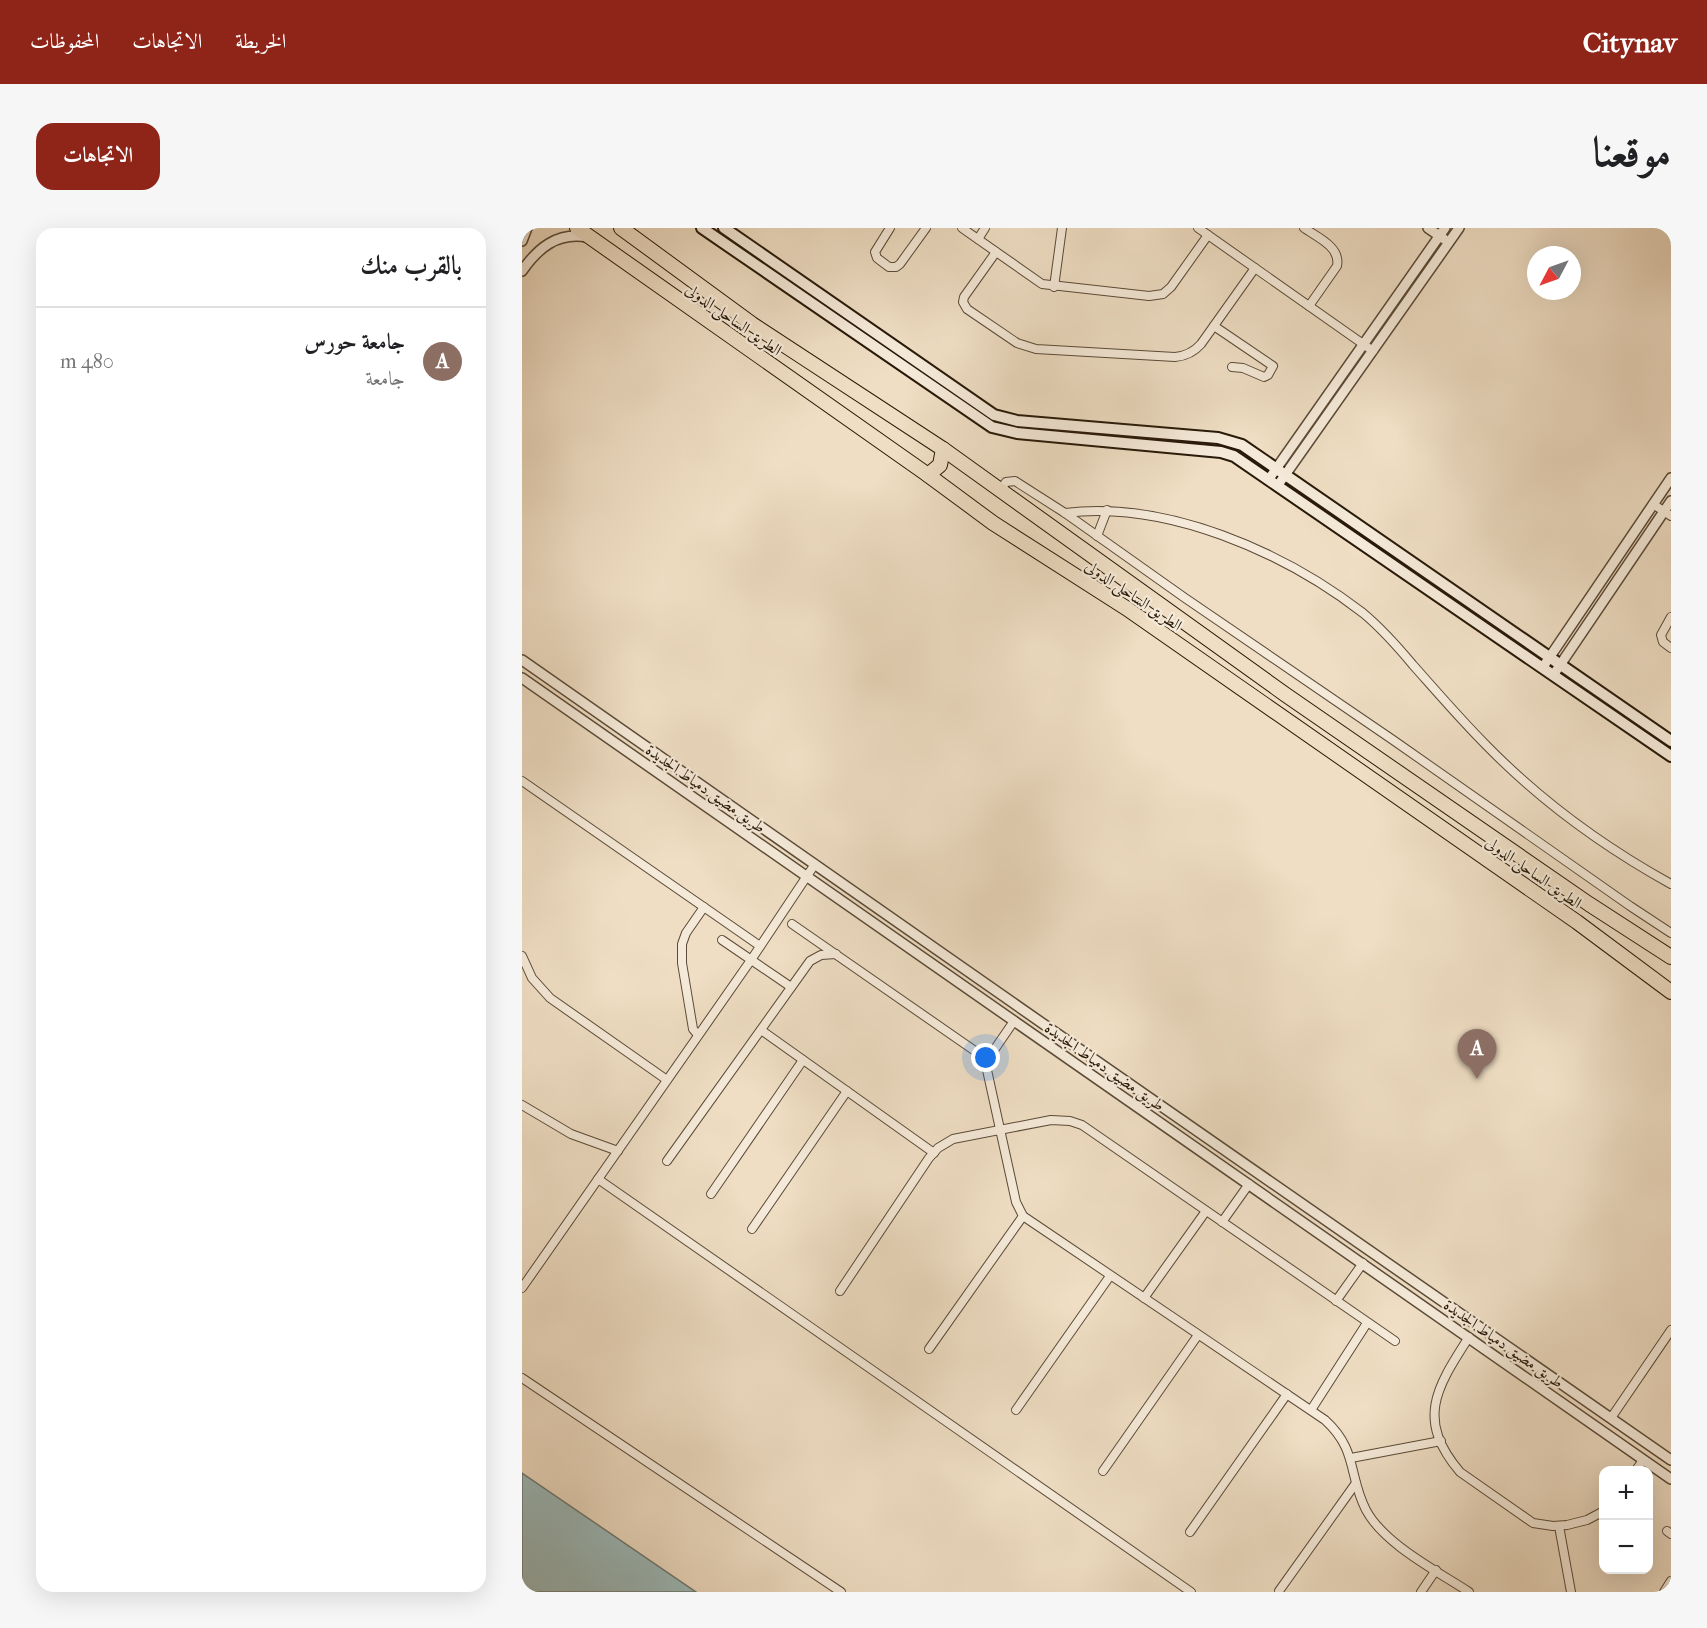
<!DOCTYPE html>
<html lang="ar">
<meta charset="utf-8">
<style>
body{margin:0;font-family:"IM FELL French Canon",Amiri,serif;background:#f6f6f6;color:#202124;direction:rtl}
.controls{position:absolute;right:18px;bottom:18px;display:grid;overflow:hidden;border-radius:12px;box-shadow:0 6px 24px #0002}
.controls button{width:54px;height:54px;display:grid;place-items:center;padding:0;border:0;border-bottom:2px solid #e0e0e0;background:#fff;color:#202124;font:30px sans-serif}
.compass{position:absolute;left:1005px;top:18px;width:54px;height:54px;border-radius:50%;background:#fff;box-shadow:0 6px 24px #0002;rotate:229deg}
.you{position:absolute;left:464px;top:830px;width:21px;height:21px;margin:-15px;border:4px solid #fff;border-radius:50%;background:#1a73e8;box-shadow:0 0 0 9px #1a73e833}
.badge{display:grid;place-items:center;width:39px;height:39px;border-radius:50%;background:#8f2418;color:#fff;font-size:20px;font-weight:700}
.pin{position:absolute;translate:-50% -50px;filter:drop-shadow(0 2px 3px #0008)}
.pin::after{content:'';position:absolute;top:32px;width:21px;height:18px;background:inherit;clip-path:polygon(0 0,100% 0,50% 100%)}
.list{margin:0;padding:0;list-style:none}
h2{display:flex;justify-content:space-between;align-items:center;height:78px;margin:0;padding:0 24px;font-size:26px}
h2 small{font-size:20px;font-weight:400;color:#757577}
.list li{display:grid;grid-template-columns:39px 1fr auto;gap:18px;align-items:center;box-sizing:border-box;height:108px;padding:0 24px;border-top:2px solid #e0e0e0}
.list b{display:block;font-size:22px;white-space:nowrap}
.list p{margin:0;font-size:20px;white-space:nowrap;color:#757577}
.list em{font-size:20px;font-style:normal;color:#757577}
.map{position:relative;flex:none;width:1149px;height:1364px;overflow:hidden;direction:ltr;border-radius:18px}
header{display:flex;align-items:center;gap:36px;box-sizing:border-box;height:84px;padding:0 30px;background:#8f2418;color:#fff}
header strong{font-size:28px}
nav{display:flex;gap:33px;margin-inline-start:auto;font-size:21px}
.intro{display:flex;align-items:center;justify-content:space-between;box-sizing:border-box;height:144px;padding:0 36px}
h1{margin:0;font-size:42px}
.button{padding:15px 27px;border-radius:18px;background:#8f2418;color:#fff;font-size:21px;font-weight:700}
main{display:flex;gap:36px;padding:0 36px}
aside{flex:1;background:#fff;border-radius:18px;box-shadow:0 6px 24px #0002}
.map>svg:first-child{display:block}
</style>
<header>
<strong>Citynav</strong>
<nav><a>الخريطة</a><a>الاتجاهات</a><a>المحفوظات</a></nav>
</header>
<div class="intro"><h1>موقعنا</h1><a class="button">الاتجاهات</a></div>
<main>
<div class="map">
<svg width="1149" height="1364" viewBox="0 0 1149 1364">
<rect width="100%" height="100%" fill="#efdec4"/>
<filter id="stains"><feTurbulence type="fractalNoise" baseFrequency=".00333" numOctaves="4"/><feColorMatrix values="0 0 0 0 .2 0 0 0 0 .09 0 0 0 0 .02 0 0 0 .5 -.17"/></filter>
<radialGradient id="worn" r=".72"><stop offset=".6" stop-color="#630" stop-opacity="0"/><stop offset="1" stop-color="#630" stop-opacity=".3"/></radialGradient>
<polygon fill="#9cbbbc" stroke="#6e7a74" stroke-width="1.5" points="0,1245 174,1364 0,1364"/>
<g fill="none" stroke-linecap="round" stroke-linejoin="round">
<g stroke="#5a4a37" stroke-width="10">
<g id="minor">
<polyline points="368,0 353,24 355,30 367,39 374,39 378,36 404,0"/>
<polyline points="440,0 520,56 627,68 641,66 649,59 686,7"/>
<polyline points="676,0 851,123"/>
<path d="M782,0C795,9 819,19 815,38L787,78"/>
<polyline points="456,11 463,0"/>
<path d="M474,24L442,69L441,74L445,81L495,115L514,121L653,129C664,128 672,124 679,116L733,40"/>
<polyline points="532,59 540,0"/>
<polyline points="692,98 751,138 746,147 742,149 721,140 710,139"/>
<polyline points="478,262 484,254 493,253 543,285 663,370 871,512 1108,678 1149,705"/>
<polyline points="1131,276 1149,288"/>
<path d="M543,285C644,272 762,324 841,385C859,400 876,419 891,437C915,464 939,492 965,518C1018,572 1082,619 1149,656"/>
<polyline points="575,308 585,282"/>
<polyline points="1149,389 1139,407 1141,414 1149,420"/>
<polyline points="0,553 238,718"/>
<polyline points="270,696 466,832"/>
<polyline points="200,712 269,759"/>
<polyline points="0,728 10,750 28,770 145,852"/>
<path d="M492,793L468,828L465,842L494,974L501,988L803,1192C836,1222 826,1247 844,1282C862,1316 915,1343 947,1364"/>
<polyline points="239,802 412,925"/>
<polyline points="176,807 171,801 160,735 160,716 164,705 182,679"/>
<polyline points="0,877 49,906 96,923"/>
<polyline points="145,933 288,733 299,727 314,726"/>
<polyline points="76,951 669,1364"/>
<polyline points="189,966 281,832"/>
<polyline points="700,994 727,956"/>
<polyline points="230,1001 325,863"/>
<polyline points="0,1060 229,732 293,636"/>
<polyline points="318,1063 407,930 416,920 431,911 529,892 548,893 560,897 873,1113"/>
<polyline points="622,1070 684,983"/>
<polyline points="814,1073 841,1035"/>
<path d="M947,1109C915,1159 893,1191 938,1244L1011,1295L1031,1298L1045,1297L1065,1292L1082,1283"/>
<polyline points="407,1121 501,988"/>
<polyline points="0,1150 319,1364"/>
<polyline points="494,1182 588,1048"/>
<polyline points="789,1182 845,1095"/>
<polyline points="1089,1190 1149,1102"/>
<polyline points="829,1230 919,1213"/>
<polyline points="1114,1242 1121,1232"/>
<polyline points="581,1243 676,1107"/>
<polyline points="1037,1298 1049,1364"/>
<polyline points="1145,1303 1149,1306"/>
<polyline points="668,1304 765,1166"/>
<polyline points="757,1363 834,1255"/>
<polyline points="899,1364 914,1342"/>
<polyline points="1142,1364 1149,1353"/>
</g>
</g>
<g stroke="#5a4a37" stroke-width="12">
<g id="tertiary">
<polyline points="906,0 922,11"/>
<polyline points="0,13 5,0"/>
<path d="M0,43C16,20 35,4 65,9"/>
<polyline points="747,251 923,0"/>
<polyline points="756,257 937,0"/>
<polyline points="0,432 550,816 1149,1232"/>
<polyline points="1021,439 1149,250"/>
<polyline points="1032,446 1149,273"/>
<polyline points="0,450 1149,1251"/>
</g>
</g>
<g stroke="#281908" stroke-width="14">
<g id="secondary">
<polyline points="180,0 470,199 495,205 699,224 712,228 1149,528"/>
<polyline points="202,0 472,187 495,193 696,210 720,217 1149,513"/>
</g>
</g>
<g stroke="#281908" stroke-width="16">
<g id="trunk">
<polyline points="55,0 406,247 471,295 604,380 1055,694 1149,764"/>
<polyline points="99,0 230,96 421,221 764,467 1067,676 1149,729"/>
<polyline points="406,247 418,237 421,221"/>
</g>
</g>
<use href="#minor" stroke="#f5ead9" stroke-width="8"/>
<use href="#tertiary" stroke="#f5ead9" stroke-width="9"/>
<use href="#secondary" stroke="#f5ead9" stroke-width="10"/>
<use href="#trunk" stroke="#efdec4" stroke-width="14"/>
</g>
<g text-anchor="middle" stroke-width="4.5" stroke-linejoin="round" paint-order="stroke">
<g font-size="16" fill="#281908" stroke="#f5ead9">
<text transform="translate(212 91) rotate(35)" y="6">الطريق الساحلى الدولى</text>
<text transform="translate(612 367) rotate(34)" y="6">الطريق الساحلى الدولى</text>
<text transform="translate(184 560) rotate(35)" y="6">طريق مضيق دمياط الجديدة</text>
<text transform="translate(1012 644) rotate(35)" y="6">الطريق الساحلى الدولى</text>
<text transform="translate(583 838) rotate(35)" y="6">طريق مضيق دمياط الجديدة</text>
<text transform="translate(982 1115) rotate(35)" y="6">طريق مضيق دمياط الجديدة</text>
</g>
</g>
<rect width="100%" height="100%" filter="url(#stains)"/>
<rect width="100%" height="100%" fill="url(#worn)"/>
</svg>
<div class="controls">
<button>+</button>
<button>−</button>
</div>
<svg class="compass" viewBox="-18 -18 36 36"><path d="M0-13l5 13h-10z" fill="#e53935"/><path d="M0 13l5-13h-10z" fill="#757577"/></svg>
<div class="you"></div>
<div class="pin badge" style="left:955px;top:851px;background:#8d6e63">A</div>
</div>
<aside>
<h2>بالقرب منك<small></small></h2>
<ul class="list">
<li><span class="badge" style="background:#8d6e63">A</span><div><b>جامعة حورس</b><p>جامعة</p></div><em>480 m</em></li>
</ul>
</aside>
</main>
